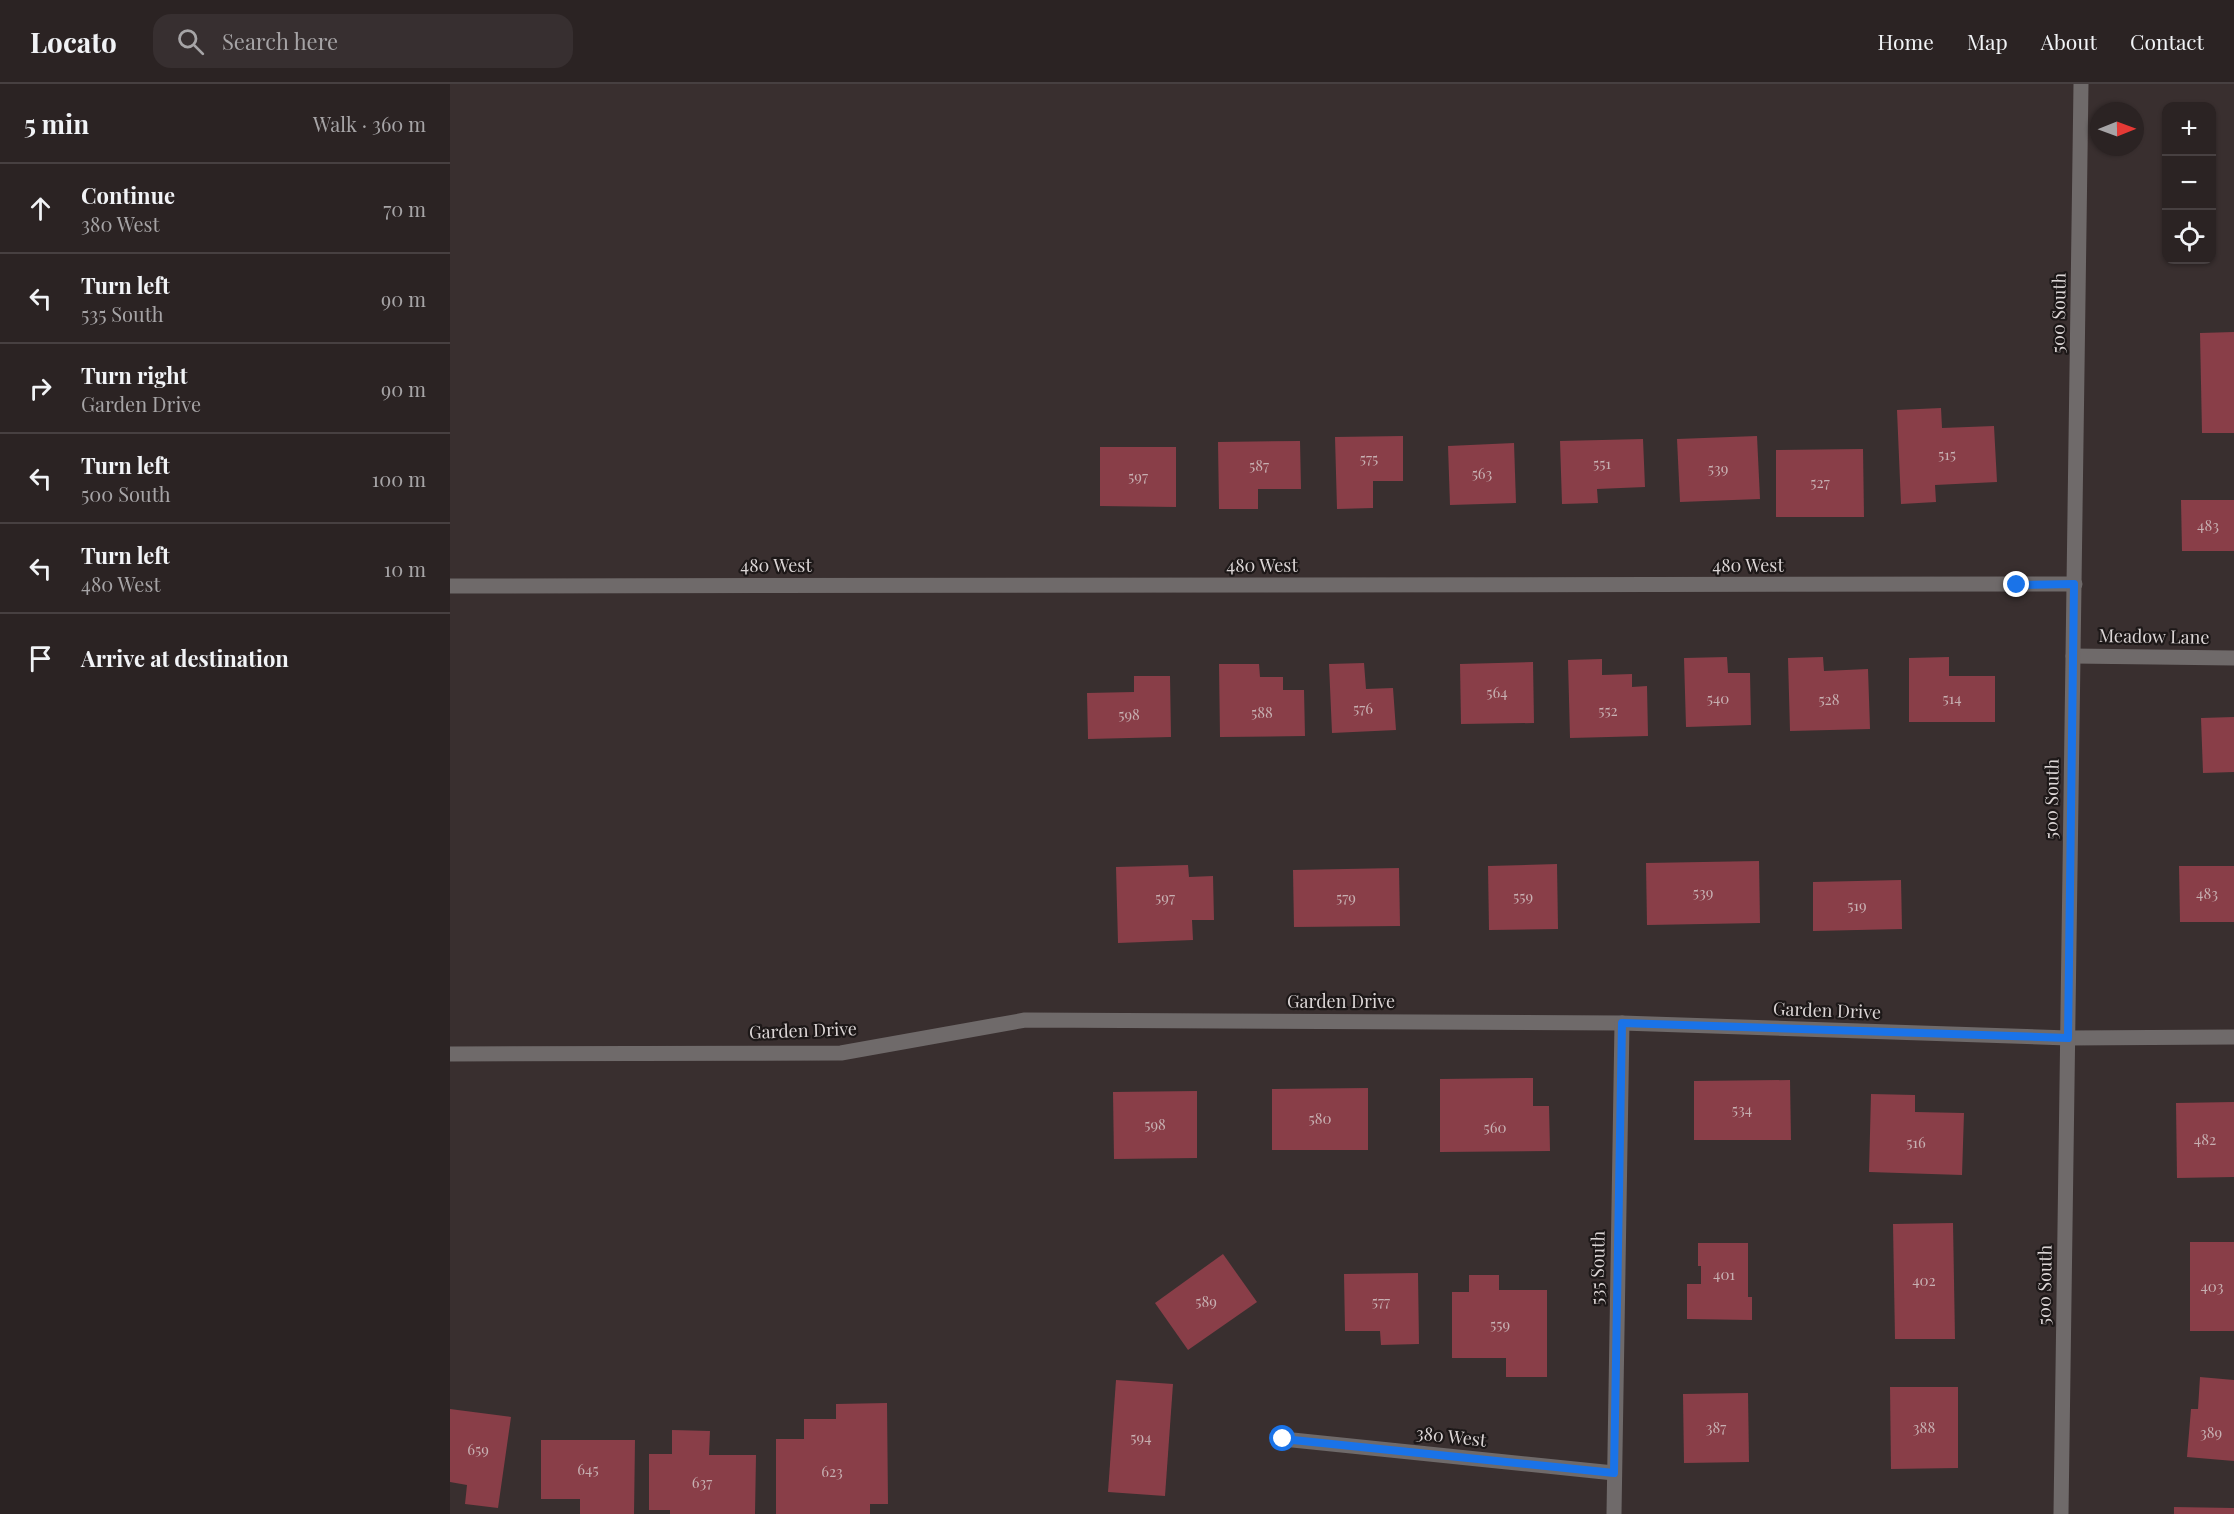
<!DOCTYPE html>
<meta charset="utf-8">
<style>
body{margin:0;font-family:"Playfair Display",serif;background:#372f30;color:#f1f3f6}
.controls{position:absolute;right:18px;top:18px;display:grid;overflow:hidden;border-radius:12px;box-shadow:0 2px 4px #0004}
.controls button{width:54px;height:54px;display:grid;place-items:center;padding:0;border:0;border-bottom:2px solid #474041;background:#2b2323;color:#f1f3f6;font:30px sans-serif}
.compass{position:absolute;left:1640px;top:18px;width:54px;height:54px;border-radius:50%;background:#2b2323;box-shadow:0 2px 4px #0004;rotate:89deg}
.stop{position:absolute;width:18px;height:18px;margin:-14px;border:4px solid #1a73e8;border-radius:50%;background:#fff}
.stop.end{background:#1a73e8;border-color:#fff;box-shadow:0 2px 6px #0008}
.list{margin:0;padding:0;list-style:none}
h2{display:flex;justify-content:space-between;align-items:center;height:78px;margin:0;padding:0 24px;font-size:26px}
h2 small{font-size:20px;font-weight:400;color:#a6a4a6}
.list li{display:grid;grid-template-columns:39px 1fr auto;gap:18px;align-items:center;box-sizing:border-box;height:90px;padding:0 24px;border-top:2px solid #474041}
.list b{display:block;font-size:22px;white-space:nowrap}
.list p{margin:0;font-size:20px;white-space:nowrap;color:#a6a4a6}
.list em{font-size:20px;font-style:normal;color:#a6a4a6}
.icon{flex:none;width:33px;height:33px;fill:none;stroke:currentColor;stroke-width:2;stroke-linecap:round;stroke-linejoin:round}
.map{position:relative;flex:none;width:1784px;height:1430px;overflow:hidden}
header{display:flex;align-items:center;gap:36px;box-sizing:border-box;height:84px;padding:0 30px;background:#2b2323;border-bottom:2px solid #474041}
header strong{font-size:28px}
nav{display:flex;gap:33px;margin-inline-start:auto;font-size:21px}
.search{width:420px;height:54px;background:#372f30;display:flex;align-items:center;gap:15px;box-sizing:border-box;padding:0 21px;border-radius:18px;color:#a6a4a6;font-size:22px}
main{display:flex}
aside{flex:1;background:#2b2323}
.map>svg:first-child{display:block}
</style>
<header>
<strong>Locato</strong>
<div class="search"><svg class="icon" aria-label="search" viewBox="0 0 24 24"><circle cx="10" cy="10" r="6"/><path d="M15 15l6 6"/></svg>Search here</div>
<nav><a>Home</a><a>Map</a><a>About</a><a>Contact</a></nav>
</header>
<main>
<aside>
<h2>5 min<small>Walk · 360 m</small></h2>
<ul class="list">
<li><svg class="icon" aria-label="ahead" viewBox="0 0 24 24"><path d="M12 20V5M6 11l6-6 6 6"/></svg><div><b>Continue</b><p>380 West</p></div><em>70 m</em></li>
<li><svg class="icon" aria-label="left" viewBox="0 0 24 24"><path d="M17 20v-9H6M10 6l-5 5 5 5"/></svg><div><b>Turn left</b><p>535 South</p></div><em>90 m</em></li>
<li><svg class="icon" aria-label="right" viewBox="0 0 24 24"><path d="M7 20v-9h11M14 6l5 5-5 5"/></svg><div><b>Turn right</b><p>Garden Drive</p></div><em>90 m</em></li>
<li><svg class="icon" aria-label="left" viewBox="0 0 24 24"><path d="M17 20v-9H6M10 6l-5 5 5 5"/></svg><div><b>Turn left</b><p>500 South</p></div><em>100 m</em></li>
<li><svg class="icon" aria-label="left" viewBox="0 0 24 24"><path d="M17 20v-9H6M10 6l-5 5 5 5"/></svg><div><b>Turn left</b><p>480 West</p></div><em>10 m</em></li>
<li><svg class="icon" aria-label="arrive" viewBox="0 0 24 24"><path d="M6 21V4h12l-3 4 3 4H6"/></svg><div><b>Arrive at destination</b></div></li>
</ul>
</aside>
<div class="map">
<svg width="1784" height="1430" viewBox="0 0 1784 1430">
<rect width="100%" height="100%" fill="#392f2f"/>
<g fill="#893e48">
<polygon points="1784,248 1784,349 1752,349 1750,249"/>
<polygon points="1491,324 1492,344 1544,342 1547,398 1485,401 1486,418 1451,420 1447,326"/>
<polygon points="953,352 953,397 923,397 923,424 887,425 885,353"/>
<polygon points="1307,352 1310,415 1230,418 1227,355"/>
<polygon points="1193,355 1195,403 1147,405 1148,419 1112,420 1110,357"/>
<polygon points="850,357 851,405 808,405 808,425 769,425 768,358"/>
<polygon points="1064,359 1066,419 1000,421 998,362"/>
<polygon points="650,363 726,363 726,423 650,422"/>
<polygon points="1413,365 1414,433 1326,433 1326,366"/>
<polygon points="1731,416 1784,416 1784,467 1732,467"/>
<polygon points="1277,573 1278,589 1300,589 1301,641 1236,643 1234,574"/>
<polygon points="1373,573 1374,587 1418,585 1420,645 1340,647 1338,574"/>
<polygon points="1499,573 1499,592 1545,592 1545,638 1459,638 1459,574"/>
<polygon points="1152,575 1152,591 1182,590 1182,603 1197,602 1198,652 1120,654 1118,576"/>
<polygon points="1083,578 1084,639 1011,640 1010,580"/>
<polygon points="914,579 916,605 943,604 946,646 882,649 879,580"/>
<polygon points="769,580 809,580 810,593 833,593 833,606 854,606 855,652 770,653"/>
<polygon points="684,592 720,592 721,653 638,655 637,609 684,608"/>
<polygon points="1784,633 1784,688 1753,689 1751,634"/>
<polygon points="1309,777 1310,839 1197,841 1196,779"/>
<polygon points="1107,780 1108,845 1039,846 1038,782"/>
<polygon points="738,781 739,793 763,792 764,836 742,836 743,856 668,859 666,783"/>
<polygon points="1729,782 1784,782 1784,838 1730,838"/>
<polygon points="949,784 950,842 844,843 843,786"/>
<polygon points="1451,796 1452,845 1363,847 1363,798"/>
<polygon points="1083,994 1083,1022 1099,1022 1100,1067 990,1068 990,995"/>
<polygon points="1340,996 1341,1056 1244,1056 1244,997"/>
<polygon points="918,1004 918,1066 822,1066 822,1005"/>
<polygon points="747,1007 747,1074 664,1075 663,1008"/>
<polygon points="1421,1010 1465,1011 1465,1028 1514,1029 1512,1091 1419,1088"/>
<polygon points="1784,1018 1784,1093 1727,1094 1726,1019"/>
<polygon points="1503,1139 1505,1255 1445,1255 1443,1140"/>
<rect x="1740" y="1158" width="44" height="89"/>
<polygon points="1248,1159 1298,1159 1298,1213 1302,1213 1302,1236 1237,1235 1237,1200 1251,1200 1251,1182 1248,1182"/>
<polygon points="773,1170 807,1218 738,1266 705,1219"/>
<polygon points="968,1189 969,1260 931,1261 930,1247 895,1247 894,1190"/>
<polygon points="1019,1191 1049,1191 1049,1206 1097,1206 1097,1293 1056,1293 1056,1274 1002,1274 1002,1208 1019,1208"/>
<polygon points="1750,1293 1784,1296 1784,1377 1737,1373 1741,1325 1748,1325"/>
<polygon points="666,1296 723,1300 715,1412 658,1408"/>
<polygon points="1440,1303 1508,1303 1508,1384 1441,1385"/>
<polygon points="1298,1309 1299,1378 1234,1379 1233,1310"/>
<polygon points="437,1319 438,1420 420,1420 420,1430 326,1430 326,1355 354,1355 354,1335 386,1335 386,1320"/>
<polygon points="0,1325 61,1333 48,1424 15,1420 17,1401 0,1398"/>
<polygon points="222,1346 260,1347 259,1371 306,1371 305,1430 220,1430 220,1426 199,1426 199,1370 222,1370"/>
<polygon points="91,1356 185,1356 184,1430 130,1430 130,1415 91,1415"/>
<polygon points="1724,1423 1784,1424 1784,1430 1724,1430"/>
</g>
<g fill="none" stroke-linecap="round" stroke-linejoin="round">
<g stroke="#6f6a6a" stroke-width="15">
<polyline points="0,502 1625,500"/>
<polyline points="1623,572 1784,574"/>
<polyline points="0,970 391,969 575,936 1172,939 1618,954 1784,953"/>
<polyline points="833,1355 1164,1389"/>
<polyline points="1164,1430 1172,939"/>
<polyline points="1611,1430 1631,0"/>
</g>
</g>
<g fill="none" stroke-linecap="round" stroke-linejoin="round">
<polyline stroke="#1a73e8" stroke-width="8" points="833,1355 1164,1389 1172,939 1618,954 1624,500 1567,501"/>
</g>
<g text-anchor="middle" stroke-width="4.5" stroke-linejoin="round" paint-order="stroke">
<g font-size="15" fill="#c7b0b2">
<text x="1497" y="376">515</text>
<text x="919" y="380">575</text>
<text x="1152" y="385">551</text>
<text x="809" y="387">587</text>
<text x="1268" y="390">539</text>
<text x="1032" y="395">563</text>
<text x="688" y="398">597</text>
<text x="1370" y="404">527</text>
<text x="1758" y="447">483</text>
<text x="1047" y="614">564</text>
<text x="1268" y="620">540</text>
<text x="1502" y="620">514</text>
<text x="1379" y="621">528</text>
<text x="913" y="630">576</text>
<text x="1158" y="632">552</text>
<text x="812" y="634">588</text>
<text x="679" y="636">598</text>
<text x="1253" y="814">539</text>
<text x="1757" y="815">483</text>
<text x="1073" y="818">559</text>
<text x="715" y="819">597</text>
<text x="896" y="819">579</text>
<text x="1407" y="827">519</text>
<text x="1292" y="1031">534</text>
<text x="870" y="1040">580</text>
<text x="705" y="1046">598</text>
<text x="1045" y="1049">560</text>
<text x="1755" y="1061">482</text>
<text x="1466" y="1064">516</text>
<text x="1274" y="1196">401</text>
<text x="1474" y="1202">402</text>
<text x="1762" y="1208">403</text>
<text x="756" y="1223">589</text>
<text x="931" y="1223">577</text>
<text x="1050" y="1246">559</text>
<text x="1266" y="1349">387</text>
<text x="1474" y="1349">388</text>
<text x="1761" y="1354">389</text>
<text x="691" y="1359">594</text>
<text x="28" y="1371">659</text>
<text x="138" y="1391">645</text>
<text x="382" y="1393">623</text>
<text x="252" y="1404">637</text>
</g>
<g font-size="18" fill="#dcd6d6" stroke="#1d1818">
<text transform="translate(1609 229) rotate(-89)" y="6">500 South</text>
<text x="326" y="488">480 West</text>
<text x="812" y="488">480 West</text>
<text x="1298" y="488">480 West</text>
<text transform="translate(1704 553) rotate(1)" y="6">Meadow Lane</text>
<text transform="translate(1602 715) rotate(-89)" y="6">500 South</text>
<text x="891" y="924">Garden Drive</text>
<text transform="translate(1377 927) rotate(2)" y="6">Garden Drive</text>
<text transform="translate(353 947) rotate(-2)" y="6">Garden Drive</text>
<text transform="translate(1148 1184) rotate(-89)" y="6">535 South</text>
<text transform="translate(1595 1201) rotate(-89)" y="6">500 South</text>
<text transform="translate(1001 1353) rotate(6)" y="6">380 West</text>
</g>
</g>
</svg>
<div class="controls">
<button>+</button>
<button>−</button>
<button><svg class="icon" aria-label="locate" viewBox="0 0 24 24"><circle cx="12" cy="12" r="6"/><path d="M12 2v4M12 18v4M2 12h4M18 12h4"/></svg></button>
</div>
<svg class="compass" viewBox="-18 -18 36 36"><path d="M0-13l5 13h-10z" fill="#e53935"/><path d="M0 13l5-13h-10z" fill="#a6a4a6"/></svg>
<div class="stop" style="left:833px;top:1355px"></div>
<div class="stop end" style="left:1567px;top:501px"></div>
</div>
</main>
